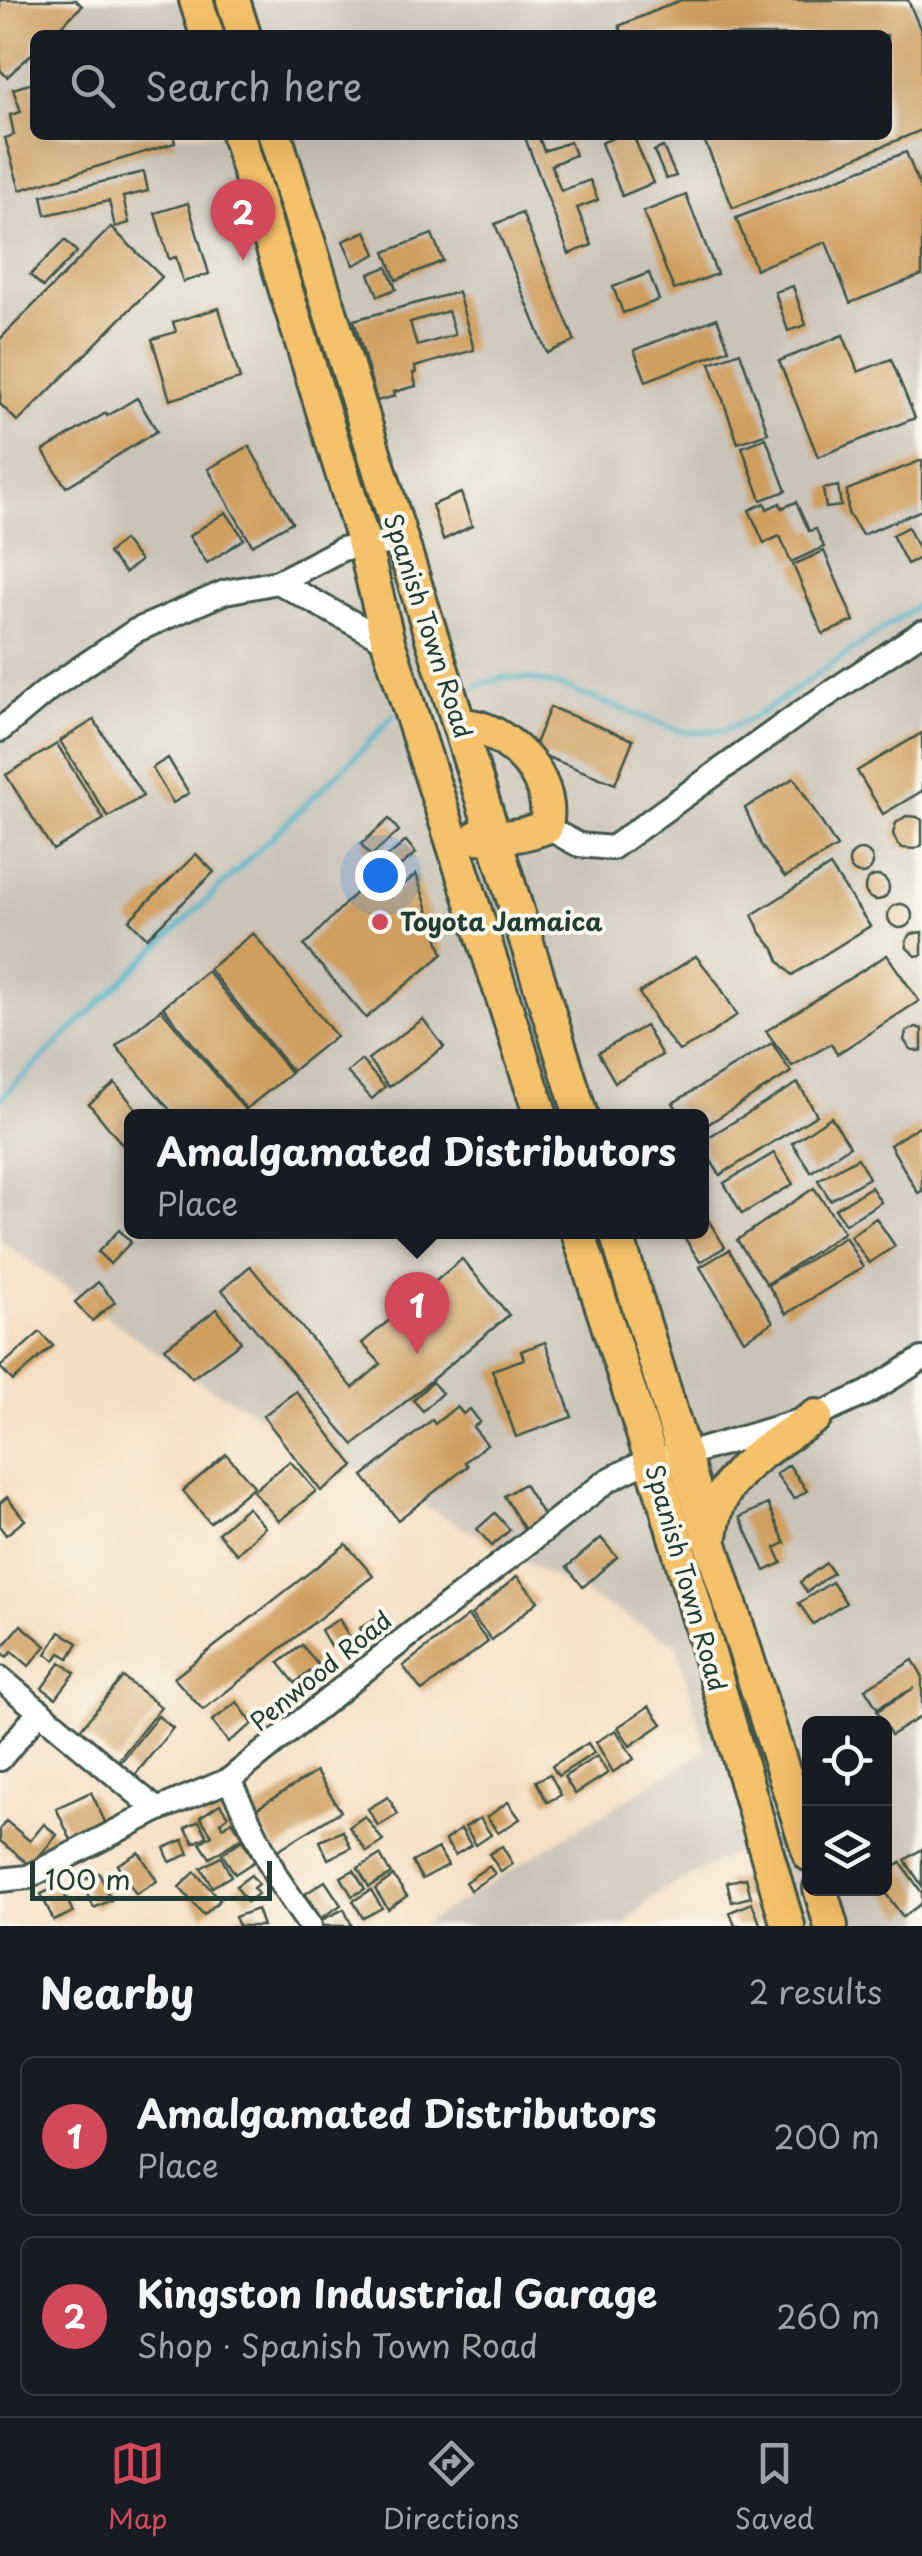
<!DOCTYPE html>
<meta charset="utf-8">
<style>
body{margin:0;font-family:"Playpen Sans",sans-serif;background:#20242c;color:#f1f3f6}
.controls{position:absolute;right:30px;bottom:30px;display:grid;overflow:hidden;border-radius:15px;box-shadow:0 10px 40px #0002}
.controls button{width:90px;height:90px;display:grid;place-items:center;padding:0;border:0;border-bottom:2px solid #363941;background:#171b24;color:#f1f3f6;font:50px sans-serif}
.scale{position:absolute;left:30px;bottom:25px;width:242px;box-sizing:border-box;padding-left:10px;border:5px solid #1f3d34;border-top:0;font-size:28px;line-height:35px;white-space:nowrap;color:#1f3d34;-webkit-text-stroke:8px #fbf7ec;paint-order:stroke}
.you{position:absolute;left:380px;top:875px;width:35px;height:35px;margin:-25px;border:8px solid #fff;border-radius:50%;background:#1a73e8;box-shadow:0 0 0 15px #1a73e833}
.badge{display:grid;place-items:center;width:65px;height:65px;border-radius:50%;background:#d1495b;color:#fff;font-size:32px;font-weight:700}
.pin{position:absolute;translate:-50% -82px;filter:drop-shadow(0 2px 5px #0008)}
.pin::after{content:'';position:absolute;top:52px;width:35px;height:30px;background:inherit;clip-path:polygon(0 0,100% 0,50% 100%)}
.popup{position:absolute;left:124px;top:1109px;width:585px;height:130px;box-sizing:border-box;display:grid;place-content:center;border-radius:15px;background:#171b24;filter:drop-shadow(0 2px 8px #0005);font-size:32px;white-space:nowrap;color:#9ea1a6}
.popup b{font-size:38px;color:#f1f3f6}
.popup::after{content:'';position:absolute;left:50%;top:100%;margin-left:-20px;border:20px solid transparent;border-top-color:#171b24}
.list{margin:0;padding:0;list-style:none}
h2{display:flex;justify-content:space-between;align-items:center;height:130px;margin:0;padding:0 40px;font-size:42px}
h2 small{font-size:32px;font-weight:400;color:#9ea1a6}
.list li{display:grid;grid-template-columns:65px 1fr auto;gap:30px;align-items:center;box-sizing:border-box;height:160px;margin:0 20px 20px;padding:0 20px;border:2px solid #363941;border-radius:15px}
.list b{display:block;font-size:38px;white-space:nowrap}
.list p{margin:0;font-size:32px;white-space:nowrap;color:#9ea1a6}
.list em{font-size:32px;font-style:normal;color:#9ea1a6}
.icon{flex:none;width:55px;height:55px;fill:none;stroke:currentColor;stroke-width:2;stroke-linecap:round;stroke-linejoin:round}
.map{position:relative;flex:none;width:922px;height:1926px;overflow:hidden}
.search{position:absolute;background:#171b24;box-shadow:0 10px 40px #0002;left:30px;right:30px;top:30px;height:110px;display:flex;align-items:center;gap:25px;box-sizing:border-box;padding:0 35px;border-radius:15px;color:#9ea1a6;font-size:38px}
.sheet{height:490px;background:#171b24}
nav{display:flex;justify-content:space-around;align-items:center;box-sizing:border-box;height:140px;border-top:2px solid #363941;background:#171b24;font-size:28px;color:#9ea1a6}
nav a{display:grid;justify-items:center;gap:5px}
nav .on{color:#d1495b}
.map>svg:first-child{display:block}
</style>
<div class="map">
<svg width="922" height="1926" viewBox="0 0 922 1926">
<rect width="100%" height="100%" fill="#fbf7ec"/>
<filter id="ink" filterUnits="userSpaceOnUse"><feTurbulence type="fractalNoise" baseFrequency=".01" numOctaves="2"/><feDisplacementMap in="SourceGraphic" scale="20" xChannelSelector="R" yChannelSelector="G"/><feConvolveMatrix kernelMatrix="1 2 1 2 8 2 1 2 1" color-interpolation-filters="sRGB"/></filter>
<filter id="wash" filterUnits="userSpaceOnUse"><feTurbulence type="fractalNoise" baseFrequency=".0048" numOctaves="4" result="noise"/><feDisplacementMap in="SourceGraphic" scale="40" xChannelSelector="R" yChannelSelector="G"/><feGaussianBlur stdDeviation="2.25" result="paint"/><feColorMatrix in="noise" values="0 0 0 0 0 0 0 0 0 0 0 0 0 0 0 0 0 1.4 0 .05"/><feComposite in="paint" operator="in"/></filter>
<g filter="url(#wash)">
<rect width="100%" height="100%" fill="#f5dfc4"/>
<path fill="#cac3b8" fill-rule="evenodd" d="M0,0H922V1926H762L766,1921L746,1847L655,1895L623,1926H420L706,1750L677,1645L192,1378L0,1240ZM35,35H887V135H35ZM132,1116H702V1232H132ZM810,1724H884V1888H810Z"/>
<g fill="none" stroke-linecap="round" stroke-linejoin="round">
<g stroke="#4bb4c9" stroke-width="5">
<polyline points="476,686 505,677 530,679 560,686 686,733 725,730 758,715 922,602"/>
<polyline points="0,1099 361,751 394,715"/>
</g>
</g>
<g id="blocks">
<g fill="#cf9f5f" fill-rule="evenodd">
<polygon points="0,0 76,0 82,6 52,35 35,35 35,51 7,77 0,70"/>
<polygon points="681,0 908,0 922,33 922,130 733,208 702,135 887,135 887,35 623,35 619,26"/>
<polygon points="35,82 35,135 173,135 175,143 20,190 5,138 14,135 10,115 21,112 13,89"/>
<polygon points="524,135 538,135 544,151 570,142 575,155 551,165 561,191 590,180 598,200 577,208 592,245 569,254"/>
<polygon points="620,135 633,135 653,183 622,196 601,143"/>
<polygon points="663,147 676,176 666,179 654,151"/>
<polygon points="906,152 922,192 922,275 850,303 826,242 756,269 736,218"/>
<polygon points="144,172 148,191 123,197 129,223 115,227 109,201 46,215 42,196"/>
<polygon points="686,195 717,274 674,290 643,212"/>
<polygon points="188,203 209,274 183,282 176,257 169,259 155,213"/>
<polygon points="522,213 575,341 547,353 495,224"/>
<polygon points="111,227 162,277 18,422 0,404 0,339"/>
<polygon points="366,231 376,254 354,265 343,241"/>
<polygon points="432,234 443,261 396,280 385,252"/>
<polygon points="65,240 77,252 43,287 30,275"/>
<polygon points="387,267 396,289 378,296 369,274"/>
<polygon points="649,273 659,300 623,313 613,287"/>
<polygon points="793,286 806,325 788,331 775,292"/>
<path d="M458,292L474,350L415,367L416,373H413L416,386L394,392L395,396L377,401L354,320ZM448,311L455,335L417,346L410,322Z"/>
<polygon points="219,308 240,379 170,400 152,339 176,332 173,322"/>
<polygon points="717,318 729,349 646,381 634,350"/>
<polygon points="843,335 858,372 891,359 915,418 818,457 779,361"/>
<polygon points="740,352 768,433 738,443 710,363"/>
<polygon points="137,398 157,431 66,487 43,451 106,413 107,416"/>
<polygon points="766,438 786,491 761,500 742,447"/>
<polygon points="249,446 292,522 252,545 208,469"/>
<polygon points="922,460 922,510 862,535 848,513 847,490"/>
<polygon points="838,486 841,506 826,508 823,489"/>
<polygon points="461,493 472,526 443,540 432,505"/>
<polygon points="796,502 809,531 816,529 824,547 791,562 780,536 764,543 749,510 765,503 767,509 780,503 782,508"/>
<polygon points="226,512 244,539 207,563 189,536"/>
<polygon points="908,527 922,557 907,564 892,535"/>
<polygon points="123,540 140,561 125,573 108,553"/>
<polygon points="824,551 854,621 823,634 793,565"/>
<polygon points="550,707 633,740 615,784 532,751"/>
<polygon points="94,720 143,796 108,817 60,741"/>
<polygon points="922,733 922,791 883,814 857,771"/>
<polygon points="57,744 104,819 53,850 6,775"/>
<polygon points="168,758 189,793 173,803 152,768"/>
<polygon points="794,778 837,847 785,877 762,847 745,808"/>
<polygon points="906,816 917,817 922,820 922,845 915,849 903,848 898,845 893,834 896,823"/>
<polygon points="389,819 399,831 371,856 361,844"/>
<polygon points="406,841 416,853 388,876 379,864"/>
<circle cx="861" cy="862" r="12"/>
<polygon points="196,854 214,872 147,938 129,920"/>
<polygon points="830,866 870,926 792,975 779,961 774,949 761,933 752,915"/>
<polygon points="416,874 443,954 366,1018 304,946 371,877 390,897"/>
<circle cx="877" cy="888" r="12"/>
<circle cx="900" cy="916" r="12"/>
<polygon points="922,932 922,955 916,956 907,948 906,941 911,934"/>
<polygon points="253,933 336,1036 292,1071 209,969"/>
<polygon points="887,955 919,1001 837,1054 831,1044 792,1066 766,1031"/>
<polygon points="696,956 719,985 737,1015 709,1035 679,1051 659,1026 639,993"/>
<polygon points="207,971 291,1073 246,1109 163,1007"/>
<polygon points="161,1009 246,1111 240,1116 175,1116 116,1046"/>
<polygon points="423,1019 444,1047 389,1087 368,1059"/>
<polygon points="645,1026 662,1055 615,1082 598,1053"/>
<polygon points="916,1027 922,1029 922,1050 918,1051 910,1049 904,1040 906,1032"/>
<polygon points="772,1043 791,1072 702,1128 702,1116 682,1116 673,1103"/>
<polygon points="361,1060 385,1087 372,1099 347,1072"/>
<polygon points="115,1083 142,1116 132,1116 132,1156 89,1104"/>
<polygon points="798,1083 817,1115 720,1175 702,1147 702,1141"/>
<polygon points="831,1117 850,1146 811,1172 792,1143"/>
<polygon points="922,1124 922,1191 918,1193 890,1145"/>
<polygon points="774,1153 793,1184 742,1214 724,1183"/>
<polygon points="858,1158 869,1178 830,1200 818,1180"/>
<polygon points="871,1187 881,1202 845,1224 835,1209"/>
<polygon points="814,1188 844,1232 767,1284 737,1240"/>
<polygon points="702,1210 725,1247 700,1262 681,1232 702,1232"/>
<polygon points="876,1218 895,1246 869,1263 850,1236"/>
<polygon points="119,1230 131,1242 110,1264 98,1252"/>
<polygon points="845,1237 863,1267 786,1314 768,1285"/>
<polygon points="729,1250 773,1322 744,1340 700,1267"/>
<polygon points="462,1259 509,1315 354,1445 222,1290 250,1266 353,1388 381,1364 362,1343"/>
<polygon points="98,1282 115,1302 92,1321 75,1302"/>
<polygon points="217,1309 241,1342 192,1378 165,1348"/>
<polygon points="40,1332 53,1346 13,1381 0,1367"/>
<polygon points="545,1342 572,1417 516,1437 492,1370 524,1359 521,1351"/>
<polygon points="432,1382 442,1393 423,1411 413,1400"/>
<polygon points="296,1391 354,1466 321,1491 263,1416"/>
<polygon points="457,1406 463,1414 470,1409 480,1422 473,1427 487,1444 465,1462 468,1466 398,1520 363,1476 432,1420 435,1424"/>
<polygon points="226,1454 254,1486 210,1523 183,1491"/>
<polygon points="290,1461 316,1491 279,1521 253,1491"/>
<polygon points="789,1465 807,1491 794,1499 776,1474"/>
<polygon points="524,1484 545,1518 525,1530 504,1496"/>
<polygon points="7,1497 25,1520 6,1535 0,1527 0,1503"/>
<polygon points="768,1504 785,1543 775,1548 782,1563 765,1571 740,1517"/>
<polygon points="247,1507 265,1527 237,1554 218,1533"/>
<polygon points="495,1513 510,1530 492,1546 477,1529"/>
<polygon points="601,1538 617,1557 583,1587 567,1567"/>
<polygon points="346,1544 373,1576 203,1710 174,1678"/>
<polygon points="826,1563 833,1573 807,1592 800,1582"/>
<polygon points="517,1576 538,1601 492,1640 471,1615"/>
<polygon points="832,1582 846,1603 813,1624 799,1603"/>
<polygon points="468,1616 488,1642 422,1691 403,1666"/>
<polygon points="339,1619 349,1636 330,1646 321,1630"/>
<polygon points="376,1619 389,1643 372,1652 360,1628"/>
<polygon points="21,1625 46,1646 29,1666 12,1651 7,1657 0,1650"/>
<polygon points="60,1632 78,1643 69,1658 60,1653 55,1660 46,1654"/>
<polygon points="302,1645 318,1665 295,1683 279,1663"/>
<polygon points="913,1660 922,1675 922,1716 891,1735 877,1711 914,1688 877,1708 865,1689"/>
<polygon points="61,1662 75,1673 56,1698 42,1688"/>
<polygon points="123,1677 161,1707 117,1762 79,1731"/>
<polygon points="237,1702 253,1724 228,1742 212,1721"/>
<polygon points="649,1706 662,1724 630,1746 618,1727"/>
<polygon points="158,1716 173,1728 135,1775 120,1763"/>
<polygon points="616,1730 634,1759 613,1772 596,1742"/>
<polygon points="588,1743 594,1753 558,1776 552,1766"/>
<polygon points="597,1756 608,1773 575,1794 564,1777"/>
<polygon points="316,1772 341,1811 276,1851 251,1812"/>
<polygon points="550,1774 561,1795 547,1802 536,1781"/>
<polygon points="91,1792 106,1824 71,1840 56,1808"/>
<polygon points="388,1797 398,1814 378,1826 368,1809"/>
<polygon points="508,1802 520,1819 498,1833 487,1817"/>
<polygon points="220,1804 228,1816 220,1822 223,1827 232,1821 243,1837 210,1858 200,1843 212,1835 200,1817"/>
<polygon points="365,1816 383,1841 367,1852 349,1827"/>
<polygon points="480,1818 491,1835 476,1845 465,1827"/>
<polygon points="6,1821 30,1841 44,1824 57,1835 31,1866 0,1841 0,1829"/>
<polygon points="199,1821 207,1836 194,1843 185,1828"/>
<polygon points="461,1829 471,1845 455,1855 445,1840"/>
<polygon points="343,1831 351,1848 328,1859 320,1841"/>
<polygon points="183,1840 189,1854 170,1862 164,1848"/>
<polygon points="242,1840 255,1861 235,1874 222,1854"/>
<polygon points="502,1846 513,1864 501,1872 489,1854"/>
<polygon points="438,1848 448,1865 422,1879 412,1862"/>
<polygon points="922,1849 922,1886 905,1860"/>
<polygon points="139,1852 157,1881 136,1894 117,1865"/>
<polygon points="380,1855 391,1874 369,1887 358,1868"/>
<polygon points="221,1857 231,1876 212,1887 201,1868"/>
<polygon points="901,1863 922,1893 922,1903 903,1917 884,1891 884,1874"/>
<polygon points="489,1866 495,1874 470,1890 465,1882"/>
<polygon points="354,1870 365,1889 352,1896 341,1877"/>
<polygon points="195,1872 220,1900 204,1915 179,1887"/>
<polygon points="99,1873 111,1900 94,1908 81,1881"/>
<polygon points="251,1875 258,1884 253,1888 258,1894 247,1902 236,1886"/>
<polygon points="393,1876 407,1896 388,1909 375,1889"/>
<polygon points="746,1878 751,1897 732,1902 727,1882"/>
<polygon points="325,1881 341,1905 321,1918 305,1894"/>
<polygon points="60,1885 73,1912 54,1921 41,1894"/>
<polygon points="371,1890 382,1908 363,1918 353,1901"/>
<polygon points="752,1903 761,1926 735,1926 730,1912"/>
<polygon points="257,1909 263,1926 239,1926 235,1917"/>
<polygon points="344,1909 352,1926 321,1926 319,1921"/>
</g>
</g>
</g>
<g filter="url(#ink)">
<use href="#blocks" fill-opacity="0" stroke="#3f554a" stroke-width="2.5"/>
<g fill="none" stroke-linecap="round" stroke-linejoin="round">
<g stroke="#3f554a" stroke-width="28">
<g id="minor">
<polyline points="278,582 388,642"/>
<polyline points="0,730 49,689 135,631 225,592 278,582 342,549 364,544 402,543"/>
<polyline points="546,827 579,845 612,848 800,713 922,632"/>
<polyline points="0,1678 157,1810"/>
<polyline points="0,1759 40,1711"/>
<polyline points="229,1780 277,1878 310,1926"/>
<path d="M0,1880L28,1877L157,1810L229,1780L366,1669L607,1481C633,1467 655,1456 684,1455L816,1416L867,1393L922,1359"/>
</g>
</g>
<g stroke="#3f554a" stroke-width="38">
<g id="highway">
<polyline points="196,0 207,35"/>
<polyline points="233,0 244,35"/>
<polyline points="238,135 364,544 388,642 541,1116"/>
<polyline points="275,135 581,1116"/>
<path d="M460,726C490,722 528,755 540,781C547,796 549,812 546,827C522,836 502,839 477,837"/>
<polyline points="578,1232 665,1502 788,1926"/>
<polyline points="616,1232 710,1541 810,1855"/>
<path d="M710,1540C713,1527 714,1513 720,1501C739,1461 781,1440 816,1416"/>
<polyline points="820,1888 831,1926"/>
</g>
</g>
<use href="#minor" stroke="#fff" stroke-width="22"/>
<use href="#highway" stroke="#f5c16b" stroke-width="32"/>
</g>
</g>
<circle fill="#d1495b" stroke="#fbf7ec" stroke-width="4" cx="380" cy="922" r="10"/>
<g text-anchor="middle" stroke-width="8" stroke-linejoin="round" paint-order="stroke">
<g font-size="25" fill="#1f3d34" stroke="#fbf7ec">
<text transform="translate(428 626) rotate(72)" y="9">Spanish Town Road</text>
<text transform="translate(686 1578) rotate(74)" y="9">Spanish Town Road</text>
<text transform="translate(321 1671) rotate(-39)" y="9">Penwood Road</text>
</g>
<g font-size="25" font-weight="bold" fill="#1f3d34" stroke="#fbf7ec" text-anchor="start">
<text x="400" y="931">Toyota Jamaica</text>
</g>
</g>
</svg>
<div class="controls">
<button><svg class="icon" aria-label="locate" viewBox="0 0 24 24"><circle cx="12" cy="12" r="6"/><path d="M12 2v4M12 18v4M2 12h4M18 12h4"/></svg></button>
<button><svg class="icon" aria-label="layers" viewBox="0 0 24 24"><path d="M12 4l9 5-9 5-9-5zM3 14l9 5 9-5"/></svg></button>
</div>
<div class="scale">100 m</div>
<div class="you"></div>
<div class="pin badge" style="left:417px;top:1354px">1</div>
<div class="popup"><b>Amalgamated Distributors</b>Place</div>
<div class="pin badge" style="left:243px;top:261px">2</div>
<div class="search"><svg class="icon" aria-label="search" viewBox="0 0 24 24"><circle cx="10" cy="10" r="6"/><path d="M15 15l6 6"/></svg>Search here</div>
</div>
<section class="sheet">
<h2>Nearby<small>2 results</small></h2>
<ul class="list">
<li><span class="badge">1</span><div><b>Amalgamated Distributors</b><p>Place</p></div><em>200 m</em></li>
<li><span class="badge">2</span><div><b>Kingston Industrial Garage</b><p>Shop · Spanish Town Road</p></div><em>260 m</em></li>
</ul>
</section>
<nav>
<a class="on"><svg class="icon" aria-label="map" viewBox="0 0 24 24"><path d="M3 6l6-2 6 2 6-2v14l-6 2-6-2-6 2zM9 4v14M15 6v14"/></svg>Map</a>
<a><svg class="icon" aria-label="directions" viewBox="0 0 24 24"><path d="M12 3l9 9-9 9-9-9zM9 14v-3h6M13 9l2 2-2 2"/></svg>Directions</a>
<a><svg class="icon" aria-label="saved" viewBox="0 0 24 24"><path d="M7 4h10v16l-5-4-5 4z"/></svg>Saved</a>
</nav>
